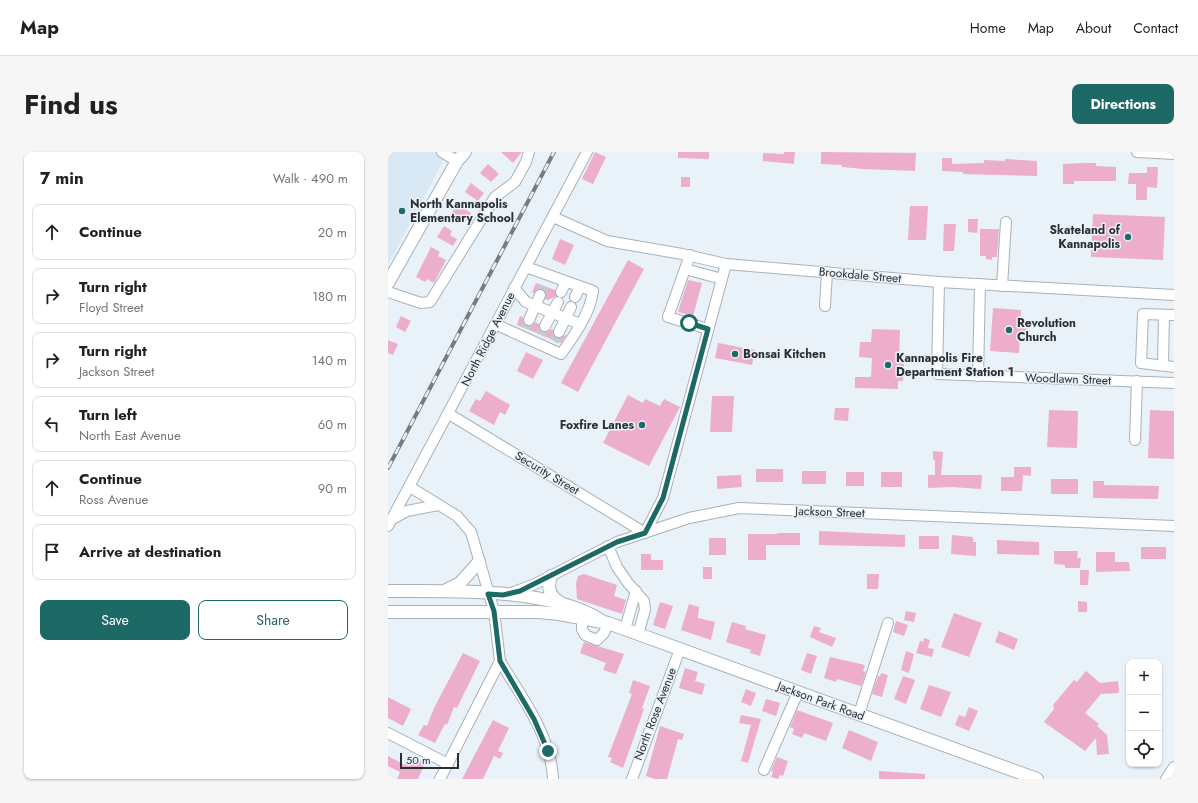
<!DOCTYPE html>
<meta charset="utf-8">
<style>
body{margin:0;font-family:Jost,sans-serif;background:#f6f6f6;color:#202124}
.controls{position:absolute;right:12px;bottom:12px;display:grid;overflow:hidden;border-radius:8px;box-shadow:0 1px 3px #0004}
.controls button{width:36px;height:36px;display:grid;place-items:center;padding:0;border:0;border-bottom:1px solid #e0e0e0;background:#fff;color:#202124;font:20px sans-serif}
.scale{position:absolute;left:12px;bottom:10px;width:59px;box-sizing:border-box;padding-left:4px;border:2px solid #2c2f32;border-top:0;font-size:11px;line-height:14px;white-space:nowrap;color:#2c2f32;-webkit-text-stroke:3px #e9f2f9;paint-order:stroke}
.stop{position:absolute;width:12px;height:12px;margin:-9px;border:3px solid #1d6966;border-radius:50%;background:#fff}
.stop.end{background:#1d6966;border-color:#fff;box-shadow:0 1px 4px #0008}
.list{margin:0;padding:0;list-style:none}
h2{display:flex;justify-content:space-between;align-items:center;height:52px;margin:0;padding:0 16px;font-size:17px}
h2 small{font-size:13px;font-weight:400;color:#757577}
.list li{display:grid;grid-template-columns:26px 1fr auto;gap:12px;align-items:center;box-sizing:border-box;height:56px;margin:0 8px 8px;padding:0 8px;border:1px solid #e0e0e0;border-radius:8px}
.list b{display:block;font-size:15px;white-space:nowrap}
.list p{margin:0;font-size:13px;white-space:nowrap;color:#757577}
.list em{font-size:13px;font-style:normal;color:#757577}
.actions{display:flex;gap:8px;padding:12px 16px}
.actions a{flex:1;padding:9px 0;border:1px solid #1d6966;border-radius:8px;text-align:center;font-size:14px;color:#1d6966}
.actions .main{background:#1d6966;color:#fff}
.icon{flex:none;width:22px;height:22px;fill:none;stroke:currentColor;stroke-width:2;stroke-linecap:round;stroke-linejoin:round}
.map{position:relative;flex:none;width:786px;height:627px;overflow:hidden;border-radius:8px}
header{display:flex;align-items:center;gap:24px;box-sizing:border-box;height:56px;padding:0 20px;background:#fff;border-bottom:1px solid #e0e0e0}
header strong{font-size:19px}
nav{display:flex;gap:22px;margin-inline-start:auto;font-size:14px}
.intro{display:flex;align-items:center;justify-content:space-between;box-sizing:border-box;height:96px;padding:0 24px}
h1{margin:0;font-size:28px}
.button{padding:10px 18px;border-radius:8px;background:#1d6966;color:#fff;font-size:14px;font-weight:700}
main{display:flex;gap:24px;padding:0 24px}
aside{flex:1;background:#fff;border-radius:8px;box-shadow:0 1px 3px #0004}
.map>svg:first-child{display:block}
</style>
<header>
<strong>Map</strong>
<nav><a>Home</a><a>Map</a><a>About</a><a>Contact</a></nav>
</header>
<div class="intro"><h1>Find us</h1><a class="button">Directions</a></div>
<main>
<aside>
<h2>7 min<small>Walk · 490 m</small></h2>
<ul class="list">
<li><svg class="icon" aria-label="ahead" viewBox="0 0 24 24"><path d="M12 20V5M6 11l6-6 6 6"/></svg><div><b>Continue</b></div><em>20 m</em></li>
<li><svg class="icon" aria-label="right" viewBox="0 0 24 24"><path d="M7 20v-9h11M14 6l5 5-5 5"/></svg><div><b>Turn right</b><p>Floyd Street</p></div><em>180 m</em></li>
<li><svg class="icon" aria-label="right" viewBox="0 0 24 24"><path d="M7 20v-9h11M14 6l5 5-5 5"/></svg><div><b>Turn right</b><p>Jackson Street</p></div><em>140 m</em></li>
<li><svg class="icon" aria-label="left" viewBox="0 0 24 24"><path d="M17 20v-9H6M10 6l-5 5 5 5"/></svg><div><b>Turn left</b><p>North East Avenue</p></div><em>60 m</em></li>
<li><svg class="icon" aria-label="ahead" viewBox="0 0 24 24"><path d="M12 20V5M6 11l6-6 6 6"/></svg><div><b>Continue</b><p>Ross Avenue</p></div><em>90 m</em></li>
<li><svg class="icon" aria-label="arrive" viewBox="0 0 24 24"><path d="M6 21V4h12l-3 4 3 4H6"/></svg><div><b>Arrive at destination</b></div></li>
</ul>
<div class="actions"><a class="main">Save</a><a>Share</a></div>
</aside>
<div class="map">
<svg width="786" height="627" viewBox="0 0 786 627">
<rect width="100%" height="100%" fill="#e9f2f9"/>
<polygon fill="#d8e8f4" points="0,0 47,0 57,5 0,113"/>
<g fill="#edaecb">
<polygon points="113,0 134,0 125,11"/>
<polygon points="207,0 218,5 205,32 194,27"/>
<polygon points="290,0 321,0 321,7 290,6"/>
<polygon points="396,0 407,0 406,12 375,9 375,1 396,2"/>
<polygon points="433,0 528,1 527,19 475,17 454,15 454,13 433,12"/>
<polygon points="554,6 564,6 564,12 596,11 596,8 617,9 617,7 649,9 649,24 575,22 575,20 554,19"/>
<polygon points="696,11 708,11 708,14 728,15 728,29 686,29 686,32 675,32 675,12"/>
<polygon points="100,12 111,22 103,30 92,21"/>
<polygon points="759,15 770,15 769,36 759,35 759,48 748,48 748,32 740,32 741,21 759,21"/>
<rect x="293" y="25" width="9" height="10"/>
<polygon points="83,31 96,41 90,49 77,40"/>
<polygon points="69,52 83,61 76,71 63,62"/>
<polygon points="522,54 540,54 538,88 520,88"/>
<polygon points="705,62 777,65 775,108 703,105"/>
<polygon points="580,67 590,67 589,81 580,80"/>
<polygon points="556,72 568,72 566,99 555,99"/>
<polygon points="56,74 64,79 62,83 69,87 65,94 49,85"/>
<polygon points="592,77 611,77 609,105 604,105 604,108 598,107 598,104 592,104"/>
<polygon points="172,87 186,93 177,113 164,107"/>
<polygon points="43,95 52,100 50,104 58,108 46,131 39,127 37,130 28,125"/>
<polygon points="240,108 256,117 190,240 173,231"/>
<polygon points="300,128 314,131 305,164 290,160"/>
<polygon points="148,131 167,138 168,144 160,148 157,147 158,142 155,137 151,137 146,141 144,140"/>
<polygon points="605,156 633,158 632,174 639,174 638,182 632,182 631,201 602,199"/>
<polygon points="13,164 23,169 17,180 8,175"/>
<polygon points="132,164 135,165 136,172 139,174 144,173 147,170 151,172 151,177 154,180 165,177 165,183 169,186 179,183 173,191 129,173"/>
<polygon points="484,177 512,178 511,207 516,208 515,229 510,229 510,237 467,236 467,225 483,225 484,206 471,205 472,190 483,190"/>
<polygon points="0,188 10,192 5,203 0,201"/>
<polygon points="330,191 367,198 364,213 327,206"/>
<polygon points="138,200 155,208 145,227 129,219"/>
<polygon points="98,239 122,253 117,263 112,260 106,273 81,259 88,247 92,249"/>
<polygon points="240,243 255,251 257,247 272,254 276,247 292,255 261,314 215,291"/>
<polygon points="324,244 346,244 344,280 322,280"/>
<polygon points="447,256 461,256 460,269 446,268"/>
<polygon points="661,258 690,259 689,296 659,295"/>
<polygon points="762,258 786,259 786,307 760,306"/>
<polygon points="545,299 555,300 553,323 594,323 593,337 564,335 540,336 540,323 547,323 547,308 545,308"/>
<polygon points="626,315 643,315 643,324 635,323 634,339 613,339 613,325 626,325"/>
<rect x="368" y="317" width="27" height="13"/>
<rect x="414" y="319" width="24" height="13"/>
<rect x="458" y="320" width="18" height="14"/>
<rect x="493" y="320" width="21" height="15"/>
<polygon points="353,323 354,335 329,337 329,324"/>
<rect x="663" y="327" width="27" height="15"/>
<polygon points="705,329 716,329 716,333 771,334 770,347 705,346"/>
<polygon points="431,379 517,383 517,395 431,393"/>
<polygon points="389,381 412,381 412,393 378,393 378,408 360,408 360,382 389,382"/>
<polygon points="564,383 585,385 585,390 588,390 588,404 563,402"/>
<rect x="531" y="384" width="20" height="13"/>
<rect x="321" y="386" width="17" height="17"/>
<polygon points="609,388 651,390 651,403 609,402"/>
<rect x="753" y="395" width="25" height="12"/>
<polygon points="666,399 690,399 689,406 693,406 692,416 677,416 677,413 666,412"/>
<polygon points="708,400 727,400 727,410 741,410 742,419 708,420"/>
<polygon points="253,402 263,402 263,408 275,408 275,418 253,418"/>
<rect x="315" y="415" width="9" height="12"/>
<polygon points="692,418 701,418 700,433 692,433"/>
<polygon points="196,422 229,433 226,444 238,448 234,462 189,447 188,432 190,424"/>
<polygon points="479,422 491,422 490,437 479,437"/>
<polygon points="690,449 699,450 699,460 690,460"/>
<polygon points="272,450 285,454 277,477 265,473"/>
<polygon points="301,452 311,455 310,466 327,470 323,488 293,478"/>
<polygon points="518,459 528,461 526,470 516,468"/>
<polygon points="566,461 594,471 581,505 553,495"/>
<polygon points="508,469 520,473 516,484 505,480"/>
<polygon points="344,470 358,474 357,477 378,483 372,504 362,501 363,498 338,490"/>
<polygon points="426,474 433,476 431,480 448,486 444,495 422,485"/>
<polygon points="611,479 630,487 626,498 607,490"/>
<polygon points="536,486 542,488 540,496 546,497 544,505 528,501 532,489 535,490"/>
<polygon points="196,490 236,502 228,522 215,518 218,511 192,501"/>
<polygon points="518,499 526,502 521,521 513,518"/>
<polygon points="75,501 92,509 69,556 66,555 59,573 57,572 47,591 30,583 36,573 39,574 46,556"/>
<polygon points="419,501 429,504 423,522 413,518"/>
<polygon points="442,505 477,513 475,519 478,520 473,534 449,527 448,530 436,526"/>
<polygon points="297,516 310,520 307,529 317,532 314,543 291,536"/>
<polygon points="698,519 712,531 730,529 731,541 713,542 697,561 711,572 709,574 719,583 721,602 709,603 708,586 697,599 656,570 666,557 665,553 686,528 689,530"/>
<polygon points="493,521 500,523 494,545 484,542 490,524 492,524"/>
<polygon points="515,524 527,528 518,552 506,547"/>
<polygon points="245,528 262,534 254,556 256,557 235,616 222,610 224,606 220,605 244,542 241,541"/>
<polygon points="541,533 563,540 553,565 532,557"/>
<polygon points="358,537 368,541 363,554 353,550"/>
<polygon points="0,545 23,557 15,574 0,566"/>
<polygon points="378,547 392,551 388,564 374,559"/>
<polygon points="581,555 590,559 581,579 567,573 571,563 577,565"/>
<polygon points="409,558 445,571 438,589 416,581 414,586 404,582 406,577 402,575"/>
<polygon points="353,563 373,567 360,611 353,609 363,573 351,571"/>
<polygon points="105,568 121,576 110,599 115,601 112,607 106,604 95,627 74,627"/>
<polygon points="272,574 296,582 294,588 290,587 279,627 267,627 258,624"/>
<polygon points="461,578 490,590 483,609 454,596"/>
<polygon points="21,603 37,611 30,627 9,627 12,620 0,614 0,604 17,613"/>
<polygon points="389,605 400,609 395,624 392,623 390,627 383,625 385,620 383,619"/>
<polygon points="491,619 537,622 537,627 491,627"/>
</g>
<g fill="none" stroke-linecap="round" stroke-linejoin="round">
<g stroke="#c3cbd1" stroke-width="10" stroke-dasharray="10 5" stroke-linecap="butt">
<polyline points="152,143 156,134"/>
<polyline points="137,176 141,168"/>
<polyline points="152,182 157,174"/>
<polyline points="166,189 171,180"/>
</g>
<g stroke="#a8b1b8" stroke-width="12">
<g id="minor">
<polyline points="54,0 69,9"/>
<polyline points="749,0 786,2"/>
<polyline points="165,65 219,89 294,102 338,112 551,130 786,143"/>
<polyline points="302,103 280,165 320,177"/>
<polyline points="297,117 334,127"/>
<polyline points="551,130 549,222 786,231"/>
<polyline points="614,134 618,70"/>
<polyline points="126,136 138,150 192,172"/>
<polyline points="0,140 33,151 42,150 107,45 127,30 138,10 141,0"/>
<polyline points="173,140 178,130"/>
<polyline points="187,145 192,135"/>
<polyline points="437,154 439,120"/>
<polyline points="786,163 755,162 753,211 786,215"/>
<polyline points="141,168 152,143"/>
<path d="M107,172L173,202C186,184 202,162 205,139L138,115"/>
<polyline points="157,174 170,150"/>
<polyline points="171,180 183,155"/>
<polyline points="775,213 776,163"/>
<polyline points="590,224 592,132"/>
<polyline points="61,262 257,381 275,346 338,112"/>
<polyline points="747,288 749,229"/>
<polyline points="22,335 69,364 83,380 106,459 112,509 52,627"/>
<polyline points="3,368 19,359 50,353"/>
<polyline points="0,374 199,0"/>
<polyline points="220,394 229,415 240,431 256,449 257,458 250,482"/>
<polyline points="121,442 147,432 229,390 301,366 351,356 786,374"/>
<polyline points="194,467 194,477 197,483 209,488 216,481 220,471"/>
<polyline points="237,477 248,439"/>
<path d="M112,509C134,546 163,583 165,627"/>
<polyline points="471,562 500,471"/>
<polyline points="0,581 60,612"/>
<polyline points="376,618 410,540"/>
<polyline points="244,627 292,497"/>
<polyline points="778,627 786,615"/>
</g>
</g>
<g stroke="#a8b1b8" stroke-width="14">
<g id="major">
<polyline points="0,131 69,9 77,0"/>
<path d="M163,424C159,436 161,444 173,451"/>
<polyline points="58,438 72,431 91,410"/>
<path d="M0,439C60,439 163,435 214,469"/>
<polyline points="0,460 150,460 171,462 220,471 649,627"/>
</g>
</g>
<use href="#minor" stroke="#fff" stroke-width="10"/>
<use href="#major" stroke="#fff" stroke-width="12"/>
<g stroke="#777c81" stroke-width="4">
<polyline id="rail" points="0,316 166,0"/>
</g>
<use href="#rail" stroke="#e9f2f9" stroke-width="2.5" stroke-dasharray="8" stroke-linecap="butt"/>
</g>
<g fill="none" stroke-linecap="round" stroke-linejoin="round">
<polyline stroke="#1d6966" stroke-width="5" points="160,599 146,567 112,509 106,459 100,442 115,443 132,439 229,390 257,381 275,346 320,177 301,171"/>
</g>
<g fill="#1d6966" stroke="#e9f2f9" stroke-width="1.5">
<circle cx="14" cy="59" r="4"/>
<circle cx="740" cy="85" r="4"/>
<circle cx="621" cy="178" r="4"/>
<circle cx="347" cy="202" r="4"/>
<circle cx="500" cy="213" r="4"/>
<circle cx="254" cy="273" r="4"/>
</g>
<g text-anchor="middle" stroke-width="3" stroke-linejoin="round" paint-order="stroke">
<g font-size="12" font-weight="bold" fill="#2c2f32" stroke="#e9f2f9" text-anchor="start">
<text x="22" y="56">North Kannapolis<tspan x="22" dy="14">Elementary School</tspan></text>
<text x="732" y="82" text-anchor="end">Skateland of<tspan x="732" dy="14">Kannapolis</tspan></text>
<text x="629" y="175">Revolution<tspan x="629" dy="14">Church</tspan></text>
<text x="355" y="206">Bonsai Kitchen</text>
<text x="508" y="210">Kannapolis Fire<tspan x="508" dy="14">Department Station 1</tspan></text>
<text x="246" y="277" text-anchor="end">Foxfire Lanes</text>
</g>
<g font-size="12" fill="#2c2f32" stroke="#e9f2f9">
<text transform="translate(472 123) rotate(5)" y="4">Brookdale Street</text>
<text transform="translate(100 187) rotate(-63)" y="4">North Ridge Avenue</text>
<text transform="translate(680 227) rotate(2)" y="4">Woodlawn Street</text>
<text transform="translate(159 321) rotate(31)" y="4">Security Street</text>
<text transform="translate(442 360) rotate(2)" y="4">Jackson Street</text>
<text transform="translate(433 549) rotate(20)" y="4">Jackson Park Road</text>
<text transform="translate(267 562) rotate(-69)" y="4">North Rose Avenue</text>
</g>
</g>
</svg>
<div class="controls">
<button>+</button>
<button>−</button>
<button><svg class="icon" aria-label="locate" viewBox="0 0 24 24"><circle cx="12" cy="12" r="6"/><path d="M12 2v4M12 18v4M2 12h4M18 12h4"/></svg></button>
</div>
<div class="scale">50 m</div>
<div class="stop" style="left:301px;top:171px"></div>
<div class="stop end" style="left:160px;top:599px"></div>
</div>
</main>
